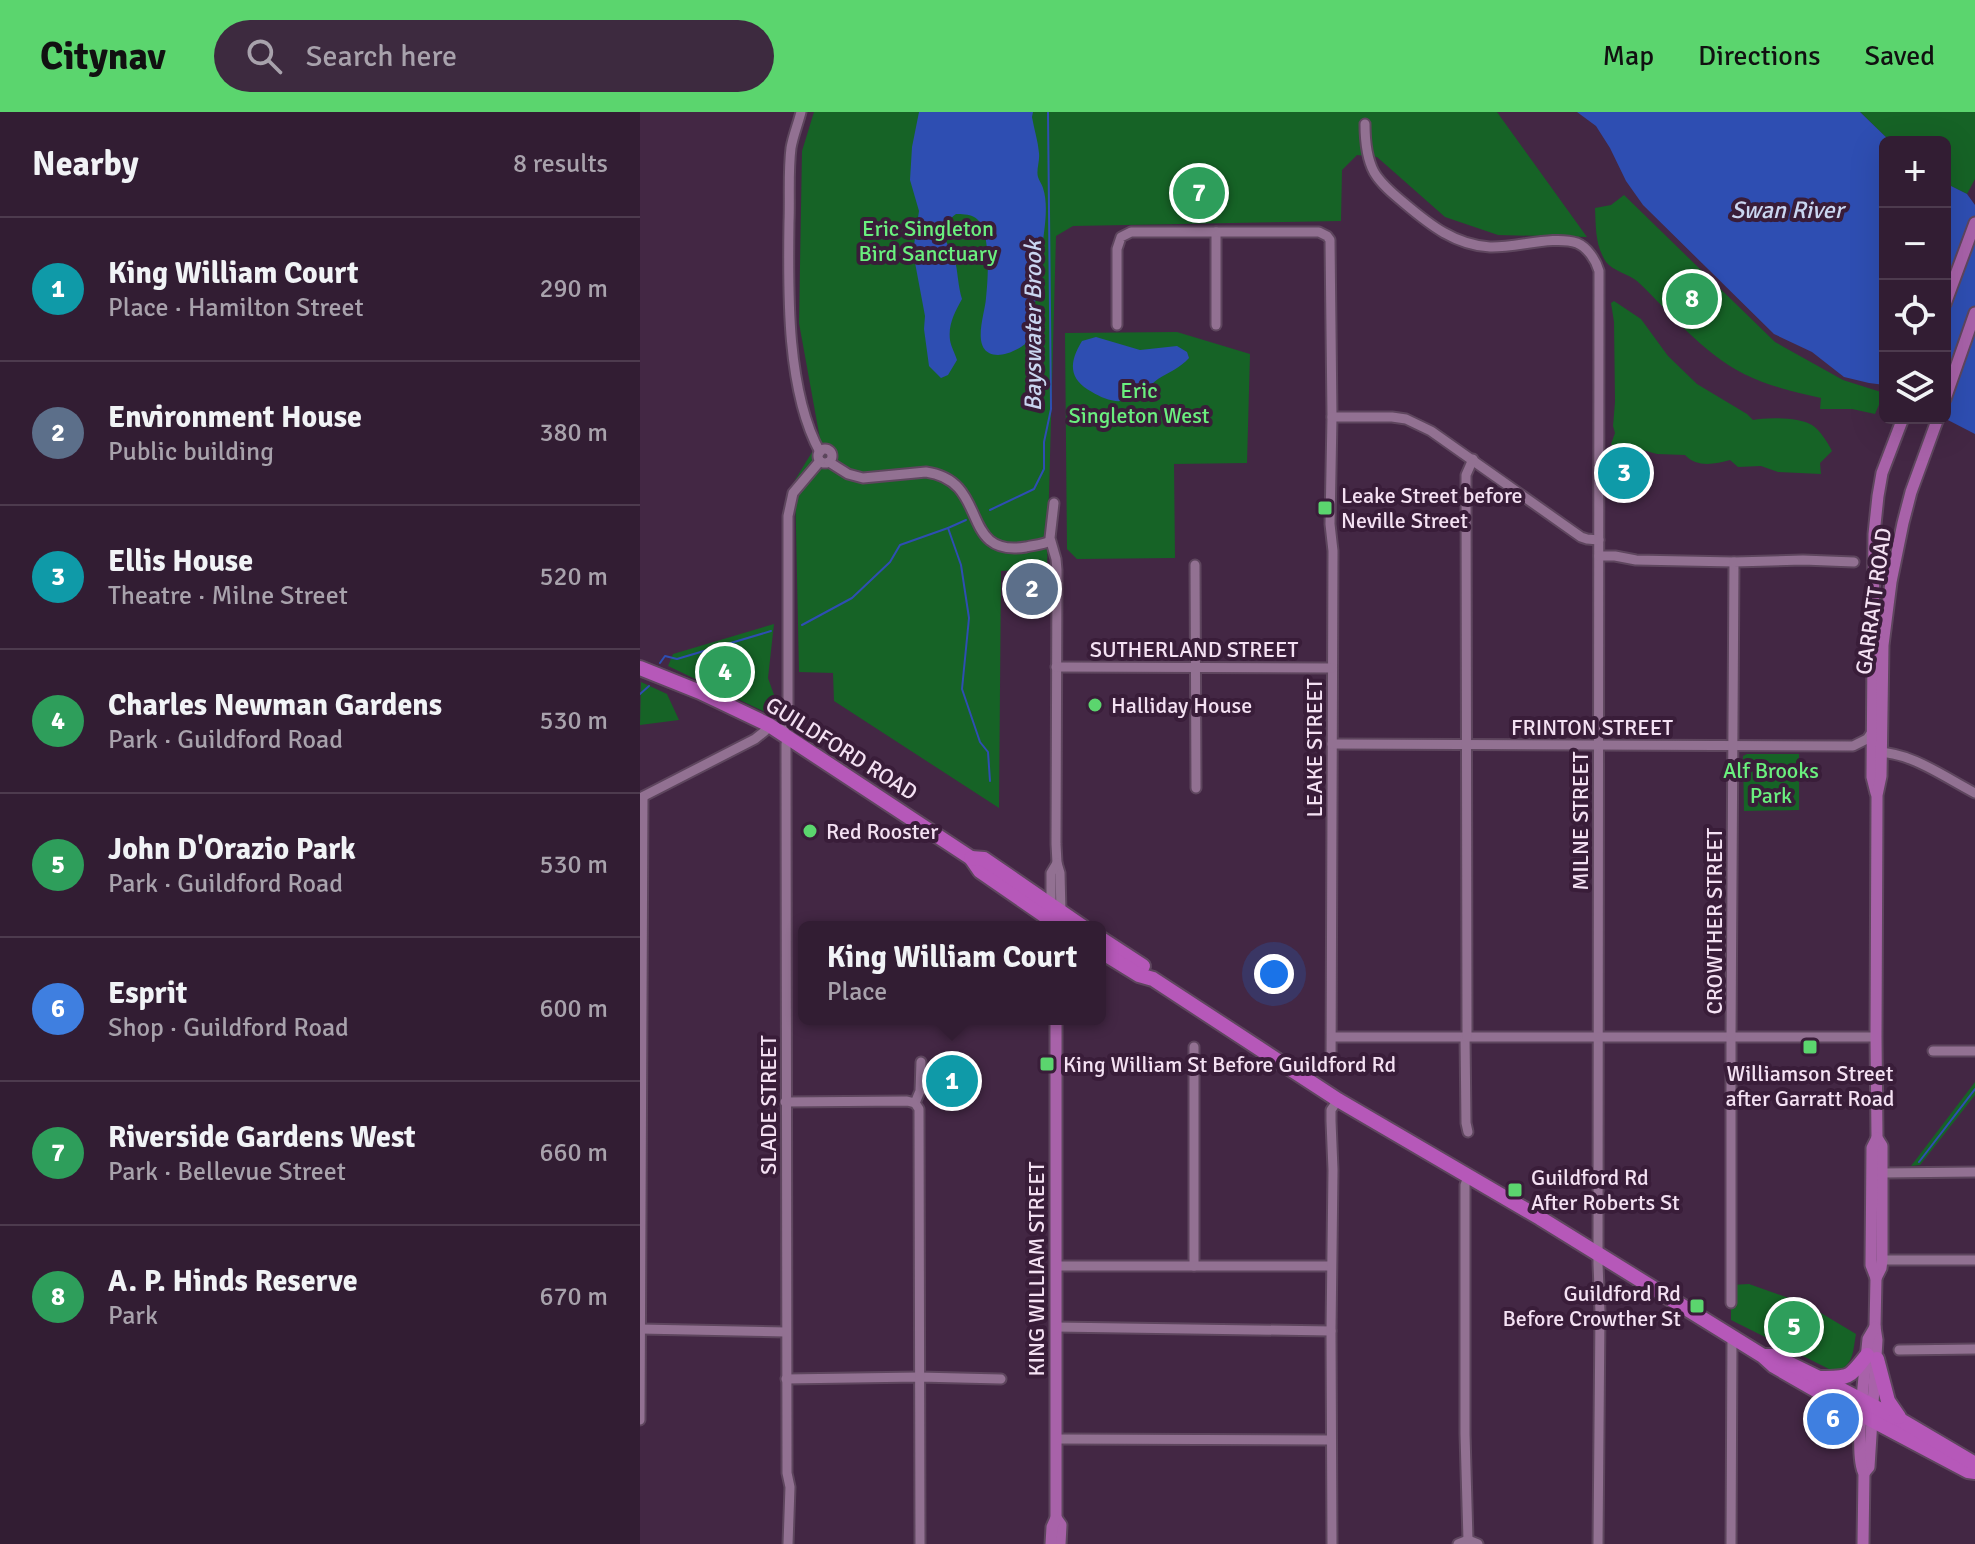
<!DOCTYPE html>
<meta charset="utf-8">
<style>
body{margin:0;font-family:Signika,sans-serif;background:#3d2a3f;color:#f1f3f6}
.controls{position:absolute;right:24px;top:24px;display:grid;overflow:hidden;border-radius:12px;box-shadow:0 8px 32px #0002}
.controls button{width:72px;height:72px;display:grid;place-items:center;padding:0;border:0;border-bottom:2px solid #4d3b4e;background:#321d33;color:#f1f3f6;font:40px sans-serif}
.you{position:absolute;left:634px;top:862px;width:28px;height:28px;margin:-20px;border:6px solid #fff;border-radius:50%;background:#1a73e8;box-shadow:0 0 0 12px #1a73e833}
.badge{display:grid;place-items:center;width:52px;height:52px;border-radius:50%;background:#5bd56e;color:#fff;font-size:26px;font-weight:700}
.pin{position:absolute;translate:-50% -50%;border:4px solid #fff;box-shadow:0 2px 8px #0006}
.popup{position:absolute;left:158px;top:809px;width:308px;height:104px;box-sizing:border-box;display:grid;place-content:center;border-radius:12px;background:#321d33;filter:drop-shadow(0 2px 6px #0005);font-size:26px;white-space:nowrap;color:#a8a2ac}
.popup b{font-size:30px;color:#f1f3f6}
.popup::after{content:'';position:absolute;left:50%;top:100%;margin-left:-16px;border:16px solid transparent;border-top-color:#321d33}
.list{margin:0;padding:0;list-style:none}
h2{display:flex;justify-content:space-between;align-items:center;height:104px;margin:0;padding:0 32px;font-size:34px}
h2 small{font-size:26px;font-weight:400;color:#a8a2ac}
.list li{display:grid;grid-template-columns:52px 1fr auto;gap:24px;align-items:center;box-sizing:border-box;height:144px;padding:0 32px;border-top:2px solid #4d3b4e}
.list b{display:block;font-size:30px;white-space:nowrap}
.list p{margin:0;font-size:26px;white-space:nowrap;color:#a8a2ac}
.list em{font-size:26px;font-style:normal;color:#a8a2ac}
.icon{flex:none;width:44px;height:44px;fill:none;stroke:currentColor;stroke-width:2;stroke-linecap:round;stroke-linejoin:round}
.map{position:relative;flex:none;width:1335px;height:1432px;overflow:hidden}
header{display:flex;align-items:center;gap:48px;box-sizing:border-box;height:112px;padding:0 40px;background:#5bd56e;color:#111}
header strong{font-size:38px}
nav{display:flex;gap:44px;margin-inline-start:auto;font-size:28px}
.search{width:560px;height:72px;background:#3d2a3f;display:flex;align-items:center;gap:20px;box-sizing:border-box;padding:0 28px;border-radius:44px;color:#a8a2ac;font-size:30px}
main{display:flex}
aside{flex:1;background:#321d33}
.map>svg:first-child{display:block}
</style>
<header>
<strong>Citynav</strong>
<div class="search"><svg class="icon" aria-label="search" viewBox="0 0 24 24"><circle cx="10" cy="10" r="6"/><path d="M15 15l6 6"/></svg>Search here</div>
<nav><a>Map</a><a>Directions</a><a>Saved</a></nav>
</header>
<main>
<aside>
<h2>Nearby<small>8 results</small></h2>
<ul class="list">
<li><span class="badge" style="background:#0f9aa8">1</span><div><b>King William Court</b><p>Place · Hamilton Street</p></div><em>290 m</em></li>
<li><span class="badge" style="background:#5c6f8a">2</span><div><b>Environment House</b><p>Public building</p></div><em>380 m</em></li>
<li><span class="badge" style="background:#0f9aa8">3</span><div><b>Ellis House</b><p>Theatre · Milne Street</p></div><em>520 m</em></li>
<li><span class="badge" style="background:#2e9e5b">4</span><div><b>Charles Newman Gardens</b><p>Park · Guildford Road</p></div><em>530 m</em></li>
<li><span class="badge" style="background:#2e9e5b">5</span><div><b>John D'Orazio Park</b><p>Park · Guildford Road</p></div><em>530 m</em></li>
<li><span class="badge" style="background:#3f7fe0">6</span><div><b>Esprit</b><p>Shop · Guildford Road</p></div><em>600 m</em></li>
<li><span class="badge" style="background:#2e9e5b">7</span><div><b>Riverside Gardens West</b><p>Park · Bellevue Street</p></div><em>660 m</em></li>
<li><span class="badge" style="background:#2e9e5b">8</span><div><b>A. P. Hinds Reserve</b><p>Park</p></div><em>670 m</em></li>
</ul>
</aside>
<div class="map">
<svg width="1335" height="1432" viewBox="0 0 1335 1432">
<rect width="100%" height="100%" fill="#432744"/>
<g fill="#166326">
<polygon points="174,0 857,0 947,125 858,123 805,105 737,45 717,43 702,58 701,109 433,114 416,124 407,456 361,459 359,696 194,589 193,561 159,560 155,368 180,327 159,211 162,39"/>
<polygon points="1220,0 1335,0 1335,67 1327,82 1305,71 1305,30 1251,30"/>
<path d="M984,83L1135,230L1203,268L1244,281L1235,302L1212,297H1180L1181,286C1154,280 1128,274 1104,262C1062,241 1031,201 997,169C988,162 973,159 966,150C955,133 956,116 955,96L971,93Z"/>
<path d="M974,189L1001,207L1028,244L1057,272L1107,302L1113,308C1127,305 1159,305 1172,313C1180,318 1188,331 1192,339L1180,351L1181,362L1138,360L1121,354L1098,355L1090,348C1075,352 1057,356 1045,343L1017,342L995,336H975L971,332L975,321L973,314L975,290L974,210L971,191Z"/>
<polygon points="537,220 610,242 607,351 534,352 535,446 437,447 427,437 425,221"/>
<polygon points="134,512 128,566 139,597 129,602 28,554 33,542"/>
<polygon points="1,570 27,582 39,608 0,613"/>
<polygon points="1107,642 1159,642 1159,698 1104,699 1103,644"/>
<polygon points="1335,970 1335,983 1280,1053 1271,1054"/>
<path d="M1109,1172L1166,1192L1216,1222C1213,1238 1214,1253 1197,1259L1189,1257L1091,1208V1173Z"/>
</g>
<g fill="#2e4eb2">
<path d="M279,0H393L392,5C394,17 398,29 399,41C400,49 396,58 398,65C399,69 402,72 403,76C409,94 404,119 402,137C400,159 400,176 393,197C391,205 395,213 393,221C390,233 369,243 358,243C329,242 345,203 346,186C348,168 352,114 334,105C329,102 321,102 316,102C309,107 302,115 304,124C306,132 313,139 315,148C318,161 318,174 322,187C315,200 308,212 310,228C311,235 315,241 317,248L308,263L301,266L289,254L284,217L285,204L273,140L279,99L270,68L272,35Z"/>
<polygon points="937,0 1220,0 1251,30 1245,30 1245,273 1229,271 1204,265 1172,240 1134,222 1003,93 986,69 970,36 956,14"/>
<polygon points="1305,71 1327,82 1335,93 1335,322 1304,306"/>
<path d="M456,225L500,238L537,234L547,240L549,246C540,256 529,260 518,267C506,276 498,288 481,289C472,290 460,285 452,280C428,267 429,250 442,229Z"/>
</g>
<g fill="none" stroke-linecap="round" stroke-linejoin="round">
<g stroke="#2e4eb2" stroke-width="2">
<polyline points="350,398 394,377 404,357 404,330 411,297 408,0"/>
<polyline points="308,416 321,453 329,506 322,577 340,630 348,640 350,669"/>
<polyline points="162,513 212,486 250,450 260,433 308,416 326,408"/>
<polyline points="20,551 25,544 37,547 131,519"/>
<polyline points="0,582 9,574"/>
<polyline points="1279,1050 1335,977"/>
</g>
<g stroke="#5e465e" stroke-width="13">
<g id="minor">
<path d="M161,0C158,12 153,24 151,36C148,60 150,86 149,110C148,178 146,279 180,340"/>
<path d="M725,12C725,28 726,45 734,60C741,72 753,82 764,91C790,113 815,133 850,135C876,136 914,123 937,131C947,135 956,148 959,159L958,1152L960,1200L958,1432"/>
<polyline points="576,120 576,213"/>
<polyline points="477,213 477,137 481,125 491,120 679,120 687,124 690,128 692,305 690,412 693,439 691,957"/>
<polyline points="692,305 752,305 766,307 791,319 941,425 947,427 959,428"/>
<circle cx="185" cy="344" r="7"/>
<path d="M189,350L208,362L223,366L286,360C351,369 318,446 386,435C394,433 402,433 410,429"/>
<polyline points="414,391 410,426 416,447 417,458 416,732 417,751 420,761 421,800"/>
<polyline points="959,444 975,444 996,448 1094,450"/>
<polyline points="555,453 556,676"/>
<polyline points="416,555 692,556"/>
<polyline points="142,620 146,613 148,596 148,404 153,381 180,349"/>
<polyline points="692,632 1213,634 1227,627 1232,620"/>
<path d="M1236,640C1271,640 1304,665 1335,681"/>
<polyline points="0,686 115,627 125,619 129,613"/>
<polyline points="411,794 411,761 417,751"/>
<polyline points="692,925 1236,925"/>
<polyline points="825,925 826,1011 828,1020"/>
<polyline points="827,925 826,363 833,347"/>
<polyline points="554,935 554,1154"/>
<polyline points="1293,939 1335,939"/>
<polyline points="145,990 267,989 275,991"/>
<polyline points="1243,1061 1335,1060"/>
<polyline points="828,1065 825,1073 825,1322 828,1428"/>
<polyline points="1242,1148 1335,1148"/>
<polyline points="416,1154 691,1154"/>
<polyline points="1091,1191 1091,925 1094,450 1163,448 1214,450"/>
<polyline points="416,1215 691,1219"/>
<polyline points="0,1217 146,1220"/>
<polyline points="1259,1238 1335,1237"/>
<polyline points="146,1267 279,1265 361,1267"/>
<polyline points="0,1308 3,685"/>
<polyline points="416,1327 691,1328"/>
<polyline points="148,1432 150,1375 147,1361 146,632 150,625"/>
<polyline points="280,1432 279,997 275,991 280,979 281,950"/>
<polyline points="692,1432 691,1219 693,1058 691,1009 691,998 698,988"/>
<polyline points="818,1432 828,1428 838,1432"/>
<polyline points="1091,1432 1092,1225"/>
</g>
</g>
<g stroke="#5e465e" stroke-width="15">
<g id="major">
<polyline points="1305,192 1335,111"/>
<polyline points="1305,287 1335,201"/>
<polyline points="1236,681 1232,665 1234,422 1238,384 1242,361 1263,306"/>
<polyline points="1236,1166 1241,1156 1242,1148 1242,1034 1237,1026 1236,925 1237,683 1241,664 1243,533 1251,470 1263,411 1271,380 1298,306"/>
<polyline points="1224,1361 1229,1355 1237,1228 1235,1215 1236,1166 1231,1153 1232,1036 1237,1026"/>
<polyline points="416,1406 421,1413 420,1432"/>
<polyline points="411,1432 412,1415 416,1406 416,907"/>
<path d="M1223,1432L1224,1361C1213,1344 1226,1251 1228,1227L1235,1215"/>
</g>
</g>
<g stroke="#5e465e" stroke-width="18">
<g id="highway">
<polyline points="0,556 60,580 129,613 331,746 340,759 421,815"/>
<polyline points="331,746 344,747 443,815"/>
<polyline points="460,826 503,854"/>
<polyline points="460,839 499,863 513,867 698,988 900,1106 1123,1244 1134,1254 1179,1280 1328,1359 1335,1360"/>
<polyline points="1124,1244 1134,1244 1177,1265 1264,1310 1335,1352"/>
<polyline points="1237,1247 1248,1289 1259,1305"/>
<path d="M1181,1266C1210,1266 1209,1266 1227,1243"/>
</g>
</g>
<use href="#minor" stroke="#927192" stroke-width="9"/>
<use href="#major" stroke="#a862a9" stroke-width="11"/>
<use href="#highway" stroke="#b658b9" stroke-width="14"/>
</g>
<g fill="#5bd56e" stroke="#391d39" stroke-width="3">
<rect x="677" y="388" width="16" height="16" rx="4"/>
<circle cx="455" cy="593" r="8"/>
<circle cx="170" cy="719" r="8"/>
<rect x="1162" y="927" width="16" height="16" rx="4"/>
<rect x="399" y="944" width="16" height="16" rx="4"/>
<rect x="867" y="1070" width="16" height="16" rx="4"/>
<rect x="1049" y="1186" width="16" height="16" rx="4"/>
</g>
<g text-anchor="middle" stroke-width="8" stroke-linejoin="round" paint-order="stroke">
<g font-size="22" fill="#6aef7e" stroke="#391d39">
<text x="288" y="124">Eric Singleton<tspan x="288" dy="25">Bird Sanctuary</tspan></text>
<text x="499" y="286">Eric<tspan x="499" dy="25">Singleton West</tspan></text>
<text x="1131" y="666">Alf Brooks<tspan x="1131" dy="25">Park</tspan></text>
</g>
<g font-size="22" fill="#f4e1f3" stroke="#391d39" text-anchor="start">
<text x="701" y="391">Leake Street before<tspan x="701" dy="25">Neville Street</tspan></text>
<text x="471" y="601">Halliday House</text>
<text x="186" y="727">Red Rooster</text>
<text x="423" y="960">King William St Before Guildford Rd</text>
<text x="1170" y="969" text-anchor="middle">Williamson Street<tspan x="1170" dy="25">after Garratt Road</tspan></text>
<text x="891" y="1073">Guildford Rd<tspan x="891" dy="25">After Roberts St</tspan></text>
<text x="1041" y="1189" text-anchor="end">Guildford Rd<tspan x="1041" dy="25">Before Crowther St</tspan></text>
</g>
<g font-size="22" fill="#f4e1f3" stroke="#391d39">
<text transform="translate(1233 489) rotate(-82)" y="8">GARRATT ROAD</text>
<text x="554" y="545">SUTHERLAND STREET</text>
<text x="952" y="623">FRINTON STREET</text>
<text transform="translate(202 636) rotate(32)" y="8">GUILDFORD ROAD</text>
<text transform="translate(674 636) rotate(-90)" y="8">LEAKE STREET</text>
<text transform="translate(940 709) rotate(-90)" y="8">MILNE STREET</text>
<text transform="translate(1074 809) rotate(-90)" y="8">CROWTHER STREET</text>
<text transform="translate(128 993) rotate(-90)" y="8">SLADE STREET</text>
<text transform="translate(396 1157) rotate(-90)" y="8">KING WILLIAM STREET</text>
</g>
<g font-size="24" font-style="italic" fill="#cad6f0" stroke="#391d39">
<text x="1147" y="106">Swan River</text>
<text transform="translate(393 214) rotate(-90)" y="8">Bayswater Brook</text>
</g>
</g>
</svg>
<div class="controls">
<button>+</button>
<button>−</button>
<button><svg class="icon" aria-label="locate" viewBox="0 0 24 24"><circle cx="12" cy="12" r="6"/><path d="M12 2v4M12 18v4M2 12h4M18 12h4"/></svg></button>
<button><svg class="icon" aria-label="layers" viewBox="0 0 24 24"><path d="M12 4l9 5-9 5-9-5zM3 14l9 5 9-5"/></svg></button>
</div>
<div class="you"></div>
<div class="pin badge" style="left:312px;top:969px;background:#0f9aa8">1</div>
<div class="popup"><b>King William Court</b>Place</div>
<div class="pin badge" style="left:392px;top:477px;background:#5c6f8a">2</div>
<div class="pin badge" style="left:984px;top:361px;background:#0f9aa8">3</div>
<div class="pin badge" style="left:85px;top:560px;background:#2e9e5b">4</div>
<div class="pin badge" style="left:1154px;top:1215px;background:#2e9e5b">5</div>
<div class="pin badge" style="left:1193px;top:1307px;background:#3f7fe0">6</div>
<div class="pin badge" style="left:559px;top:81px;background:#2e9e5b">7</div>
<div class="pin badge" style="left:1052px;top:187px;background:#2e9e5b">8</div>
</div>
</main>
